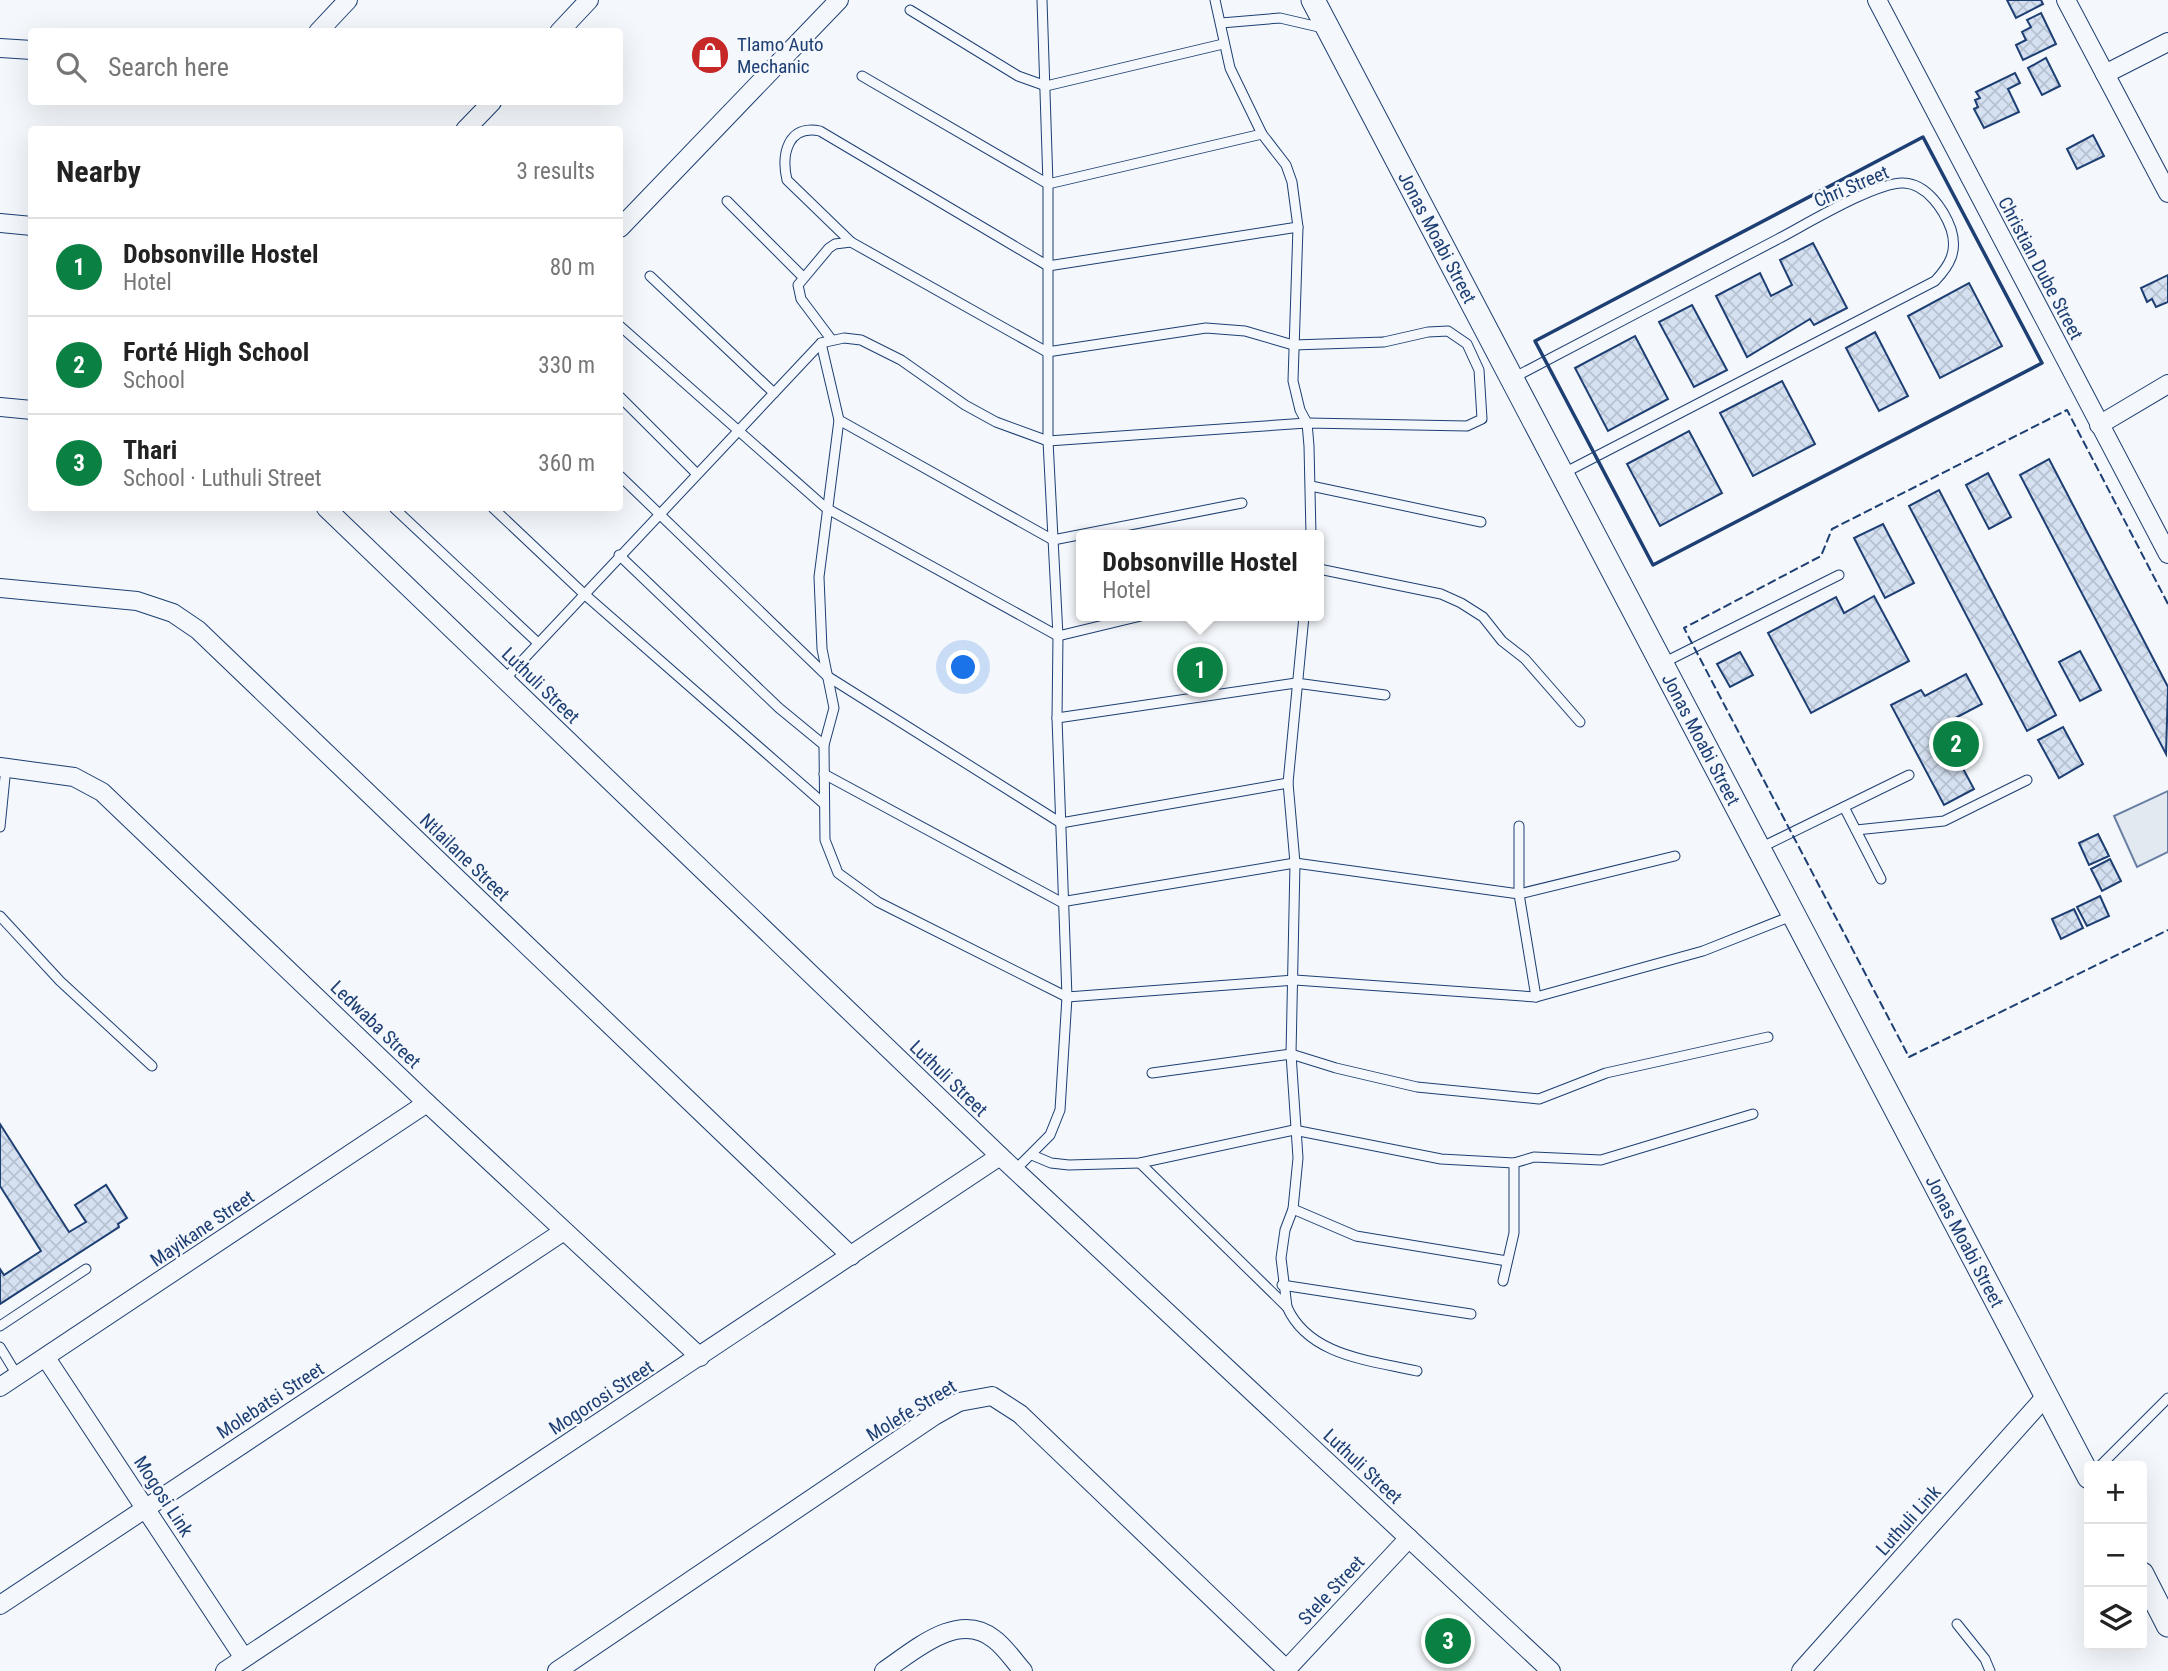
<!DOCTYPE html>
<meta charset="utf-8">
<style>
body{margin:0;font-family:"Roboto Condensed",sans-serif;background:#f6f6f6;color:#222}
.controls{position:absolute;right:21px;bottom:21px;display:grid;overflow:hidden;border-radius:7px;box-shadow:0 7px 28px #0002}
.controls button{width:63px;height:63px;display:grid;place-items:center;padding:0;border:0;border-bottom:2px solid #e0e0e0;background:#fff;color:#222;font:35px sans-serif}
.you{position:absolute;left:964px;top:668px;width:24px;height:24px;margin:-18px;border:5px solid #fff;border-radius:50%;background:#1a73e8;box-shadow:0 0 0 10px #1a73e833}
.badge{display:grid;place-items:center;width:46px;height:46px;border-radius:50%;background:#0b8043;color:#fff;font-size:23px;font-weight:700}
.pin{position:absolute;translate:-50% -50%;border:4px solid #fff;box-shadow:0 2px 7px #0006}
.popup{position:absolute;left:1076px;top:530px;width:248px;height:91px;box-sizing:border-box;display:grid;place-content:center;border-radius:7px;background:#fff;filter:drop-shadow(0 2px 5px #0005);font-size:23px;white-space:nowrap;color:#767676}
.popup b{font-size:26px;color:#222}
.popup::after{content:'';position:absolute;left:50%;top:100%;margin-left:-14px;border:14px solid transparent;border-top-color:#fff}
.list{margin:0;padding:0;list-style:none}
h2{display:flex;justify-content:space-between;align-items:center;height:91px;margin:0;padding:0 28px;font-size:30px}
h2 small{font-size:23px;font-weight:400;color:#767676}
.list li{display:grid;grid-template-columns:46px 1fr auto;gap:21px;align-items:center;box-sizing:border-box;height:98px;padding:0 28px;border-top:2px solid #e0e0e0}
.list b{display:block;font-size:26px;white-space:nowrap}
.list p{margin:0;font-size:23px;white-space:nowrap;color:#767676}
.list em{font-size:23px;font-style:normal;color:#767676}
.icon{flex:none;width:38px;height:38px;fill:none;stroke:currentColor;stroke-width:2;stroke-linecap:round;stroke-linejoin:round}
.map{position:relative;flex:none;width:2168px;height:1671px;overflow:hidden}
.search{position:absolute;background:#fff;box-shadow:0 7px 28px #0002;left:28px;top:28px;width:595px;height:77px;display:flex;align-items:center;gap:18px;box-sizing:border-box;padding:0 24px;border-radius:7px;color:#767676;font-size:26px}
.panel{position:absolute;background:#fff;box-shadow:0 7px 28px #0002;left:28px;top:126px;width:595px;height:385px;border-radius:7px}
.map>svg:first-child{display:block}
</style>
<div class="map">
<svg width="2168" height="1671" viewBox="0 0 2168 1671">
<defs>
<pattern id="building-cross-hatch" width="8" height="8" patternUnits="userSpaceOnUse" patternTransform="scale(1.75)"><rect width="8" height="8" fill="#d5e0f0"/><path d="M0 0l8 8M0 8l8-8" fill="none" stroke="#b6c1d1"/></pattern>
</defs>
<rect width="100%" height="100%" fill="#f4f7fb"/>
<polygon fill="#e3e9f0" stroke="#687fa3" stroke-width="2" points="2168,791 2168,852 2137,867 2114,816"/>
<g fill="url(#building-cross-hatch)" stroke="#1d3f73" stroke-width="2">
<polygon points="2007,0 2041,0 2043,4 2016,18"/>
<polygon points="2041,13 2056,44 2023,60 2016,45 2026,40 2022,32 2031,27 2027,20"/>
<polygon points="2046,58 2060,86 2042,95 2028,68"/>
<polygon points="2015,73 2020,83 2008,89 2019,112 1984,128 1974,109 1978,107 1975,100 1980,98 1976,92"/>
<polygon points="2093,135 2104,156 2077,169 2067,149"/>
<polygon points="1813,243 1847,308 1814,325 1810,319 1747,357 1716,296 1760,273 1771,296 1792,285 1780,260"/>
<polygon points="2168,275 2168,302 2156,307 2152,299 2147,302 2141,288"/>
<polygon points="1969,283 2002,346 1940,378 1908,316"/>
<polygon points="1692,305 1727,370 1694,387 1659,322"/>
<polygon points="1875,332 1908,396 1879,411 1846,348"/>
<polygon points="1635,336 1668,399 1608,431 1575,368"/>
<polygon points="1782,381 1815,444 1753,476 1720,413"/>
<polygon points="1689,431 1722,493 1660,526 1627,464"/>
<polygon points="2049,459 2168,687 2166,754 2020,475"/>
<polygon points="1988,473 2011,517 1989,529 1966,485"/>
<polygon points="1939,490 2056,715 2027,731 1909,506"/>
<polygon points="1883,524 1914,583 1885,598 1854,538"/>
<polygon points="1874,596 1909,661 1811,713 1768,633 1836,597 1844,613"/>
<polygon points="2080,651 2101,690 2080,701 2059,662"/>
<polygon points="1740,652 1753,675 1730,687 1717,664"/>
<polygon points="1966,674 1982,704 1940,726 1974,789 1944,805 1891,705 1921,690 1925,696"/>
<polygon points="2063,727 2083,764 2059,778 2038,740"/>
<polygon points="2098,834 2109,856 2089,865 2079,843"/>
<polygon points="2110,859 2121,881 2102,891 2091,869"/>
<polygon points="2100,896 2109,916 2087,926 2077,907"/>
<polygon points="2074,909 2083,928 2061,939 2052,919"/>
<polygon points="0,1124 69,1232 86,1222 75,1205 106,1185 127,1218 118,1224 119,1227 0,1304 0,1269 4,1275 41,1251 0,1186"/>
</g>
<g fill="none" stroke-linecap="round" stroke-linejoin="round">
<g stroke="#1d3f73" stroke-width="11">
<g id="service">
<polyline points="1215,0 1230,68 1262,134 1286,165 1292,182 1298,227 1293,381 1300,410 1307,423 1309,446 1311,535"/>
<polyline points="910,10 1018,76 1046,86 1223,44"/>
<polyline points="1221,23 1280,18 1323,28"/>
<polyline points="862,76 1048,184 1262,134"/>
<polyline points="727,201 802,276"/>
<path d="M851,242L787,180C781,154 788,124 820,131L1048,266L1298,227"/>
<polyline points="650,276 774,393"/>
<polyline points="620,326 826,508 1058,636 1141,616"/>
<polyline points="821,343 839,420 819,577 822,649 834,708 824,745 825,840 838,873 878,902 1067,997 1295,980 1536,997 1703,951 1794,915"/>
<path d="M1513,378C1601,332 1690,285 1778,239C1805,225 1877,181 1904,183C1927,184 1944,210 1951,229C1958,251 1950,265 1935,281L1564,473"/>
<polyline points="620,397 696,473"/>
<polyline points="839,420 1053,540 1242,503"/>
<polyline points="620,476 827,676 1061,823 1288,783"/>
<polyline points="1311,486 1481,522"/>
<polyline points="394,508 538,643"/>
<polyline points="493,508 583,593 823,803"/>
<polyline points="619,555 779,708 824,745"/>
<polyline points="1319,569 1441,594 1461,603 1483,617 1502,641 1525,659 1580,722"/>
<polyline points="1663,663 1839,575"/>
<polyline points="505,679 821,343 844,338 861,340 901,360 965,405 996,422 1048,441 1307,423 1467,426 1482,419 1479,370 1467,344 1448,331 1428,332 1384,342 1293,345 1245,331 1206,328 1047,352 851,242 835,244 829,248 798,285 801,299 831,339"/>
<polyline points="1057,718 1296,683 1385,695"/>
<polyline points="824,774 1061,902 1295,863 1519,894 1675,856"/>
<polyline points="1844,807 1881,879"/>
<polyline points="1519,826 1519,894 1536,997"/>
<polyline points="0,827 6,767"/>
<polyline points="1856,830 1944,821 2027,780"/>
<polyline points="1760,848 1909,775"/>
<polyline points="0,916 60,981 152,1066"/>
<polyline points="1152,1073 1291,1054 1336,1068 1417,1087 1539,1099 1606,1073 1768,1037"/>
<polyline points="1032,1155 1051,1163 1069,1165 1140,1163 1294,1130 1441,1159 1514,1163 1534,1157 1601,1160 1753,1114"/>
<path d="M1140,1163L1287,1307C1309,1356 1369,1360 1417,1371"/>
<polyline points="1015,1170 1050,1135 1060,1110 1067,997 1057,718 1058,636 1048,441 1048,184 1042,0"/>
<polyline points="1293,1209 1356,1236 1507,1261"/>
<polyline points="1503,1281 1514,1233 1514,1163"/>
<polyline points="1282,1285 1471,1314"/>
<polyline points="1287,1307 1281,1258 1285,1230 1293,1209 1298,1158 1291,1054 1295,863 1288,783 1304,616"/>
<polyline points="0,1326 86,1269"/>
<polyline points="0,1347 17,1375"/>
<polyline points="2100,1466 2168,1398"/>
<polyline points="1957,1624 1985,1659 1990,1671"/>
</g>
</g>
<g stroke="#1d3f73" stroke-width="20">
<g id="minor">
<polyline points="1877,0 2168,554"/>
<polyline points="2066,0 2168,193"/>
<polyline points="318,32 348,0"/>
<polyline points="559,32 589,0"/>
<polyline points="0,48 32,50"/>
<polyline points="2105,74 2168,42"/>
<polyline points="465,130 492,102"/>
<polyline points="0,223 32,226"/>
<polyline points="620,228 839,0"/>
<polyline points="0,407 32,410"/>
<polyline points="2099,425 2168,384"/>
<polyline points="326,508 1000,1156 1551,1671"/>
<polyline points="0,588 137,601 173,613 198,630 851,1256"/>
<polyline points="0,767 74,777 102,792 427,1103 700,1357"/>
<polyline points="46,1358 244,1658"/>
<polyline points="0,1387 427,1103"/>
<polyline points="0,1605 564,1231"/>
<polyline points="225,1671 1000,1156"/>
<polyline points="557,1671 934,1416 959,1402 992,1396 1020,1414 1286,1669"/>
<path d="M884,1671C914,1651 958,1610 994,1639C1005,1647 1014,1661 1023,1671"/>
<polyline points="1285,1671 1409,1538"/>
<polyline points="1801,1671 2046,1396"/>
</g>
</g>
<g stroke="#1d3f73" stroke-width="25">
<g id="tertiary">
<path id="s1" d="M1313,0L2089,1477"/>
<polyline points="2142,1574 2168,1625"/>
</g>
</g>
<use href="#service" stroke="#f4f7fb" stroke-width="9"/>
<use href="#minor" stroke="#f4f7fb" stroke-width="18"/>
<use href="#tertiary" stroke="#f4f7fb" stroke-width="23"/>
<polyline stroke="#1d3f73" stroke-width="2" stroke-dasharray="9 3.5" stroke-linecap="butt" points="2168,604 2067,410 1832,529 1821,556 1684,628 1909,1057 2168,930"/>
<polygon stroke="#1d3f73" stroke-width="3.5" points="1923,137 2042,363 1653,565 1535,341"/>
</g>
<defs>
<g id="shop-disc" transform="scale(2.0125)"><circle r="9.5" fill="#c62828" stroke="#f4f7fb"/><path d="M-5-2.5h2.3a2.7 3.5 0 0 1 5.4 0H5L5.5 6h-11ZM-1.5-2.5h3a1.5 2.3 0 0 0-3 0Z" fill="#fff"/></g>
</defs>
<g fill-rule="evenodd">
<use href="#shop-disc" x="710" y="55"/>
</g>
<g text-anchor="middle" stroke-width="5" stroke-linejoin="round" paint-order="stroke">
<g font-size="19" fill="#1d3f73" stroke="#f4f7fb" text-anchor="start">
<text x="737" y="51">Tlamo Auto<tspan x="737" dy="22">Mechanic</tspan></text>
</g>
<g font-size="19" fill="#1d3f73" stroke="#f4f7fb">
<text transform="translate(1851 186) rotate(-23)" y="7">Chri Street</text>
<text dy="7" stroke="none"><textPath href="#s1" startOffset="268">Jonas Moabi Street</textPath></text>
<text transform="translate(2041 268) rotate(62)" y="7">Christian Dube Street</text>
<text transform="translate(541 685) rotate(44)" y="7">Luthuli Street</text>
<text dy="7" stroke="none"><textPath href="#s1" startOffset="835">Jonas Moabi Street</textPath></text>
<text transform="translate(465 857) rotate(44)" y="7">Ntlailane Street</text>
<text transform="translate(376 1024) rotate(44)" y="7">Ledwaba Street</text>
<text transform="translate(949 1078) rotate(44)" y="7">Luthuli Street</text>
<text transform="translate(202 1228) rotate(-34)" y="7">Mayikane Street</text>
<text dy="7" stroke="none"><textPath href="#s1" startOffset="1402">Jonas Moabi Street</textPath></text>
<text transform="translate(601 1397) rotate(-33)" y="7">Mogorosi Street</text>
<text transform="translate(270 1400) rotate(-33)" y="7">Molebatsi Street</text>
<text transform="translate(911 1410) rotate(-31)" y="7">Molefe Street</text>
<text transform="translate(1363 1466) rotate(43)" y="7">Luthuli Street</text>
<text transform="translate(164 1496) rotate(57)" y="7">Mogosi Link</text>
<text transform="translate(1908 1520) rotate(-48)" y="7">Luthuli Link</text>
<text transform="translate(1331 1590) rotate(-47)" y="7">Stele Street</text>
</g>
</g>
</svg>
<div class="controls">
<button>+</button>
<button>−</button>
<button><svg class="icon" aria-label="layers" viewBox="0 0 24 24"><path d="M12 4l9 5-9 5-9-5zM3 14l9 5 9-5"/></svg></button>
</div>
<div class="you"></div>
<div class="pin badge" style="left:1200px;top:670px">1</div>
<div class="popup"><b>Dobsonville Hostel</b>Hotel</div>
<div class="pin badge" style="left:1956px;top:744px">2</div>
<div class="pin badge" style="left:1448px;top:1641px">3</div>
<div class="search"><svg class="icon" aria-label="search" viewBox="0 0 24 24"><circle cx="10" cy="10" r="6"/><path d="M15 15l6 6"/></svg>Search here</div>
<section class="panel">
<h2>Nearby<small>3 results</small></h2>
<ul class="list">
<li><span class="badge">1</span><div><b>Dobsonville Hostel</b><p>Hotel</p></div><em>80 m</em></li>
<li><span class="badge">2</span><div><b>Forté High School</b><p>School</p></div><em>330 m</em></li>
<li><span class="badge">3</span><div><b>Thari</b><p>School · Luthuli Street</p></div><em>360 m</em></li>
</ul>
</section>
</div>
